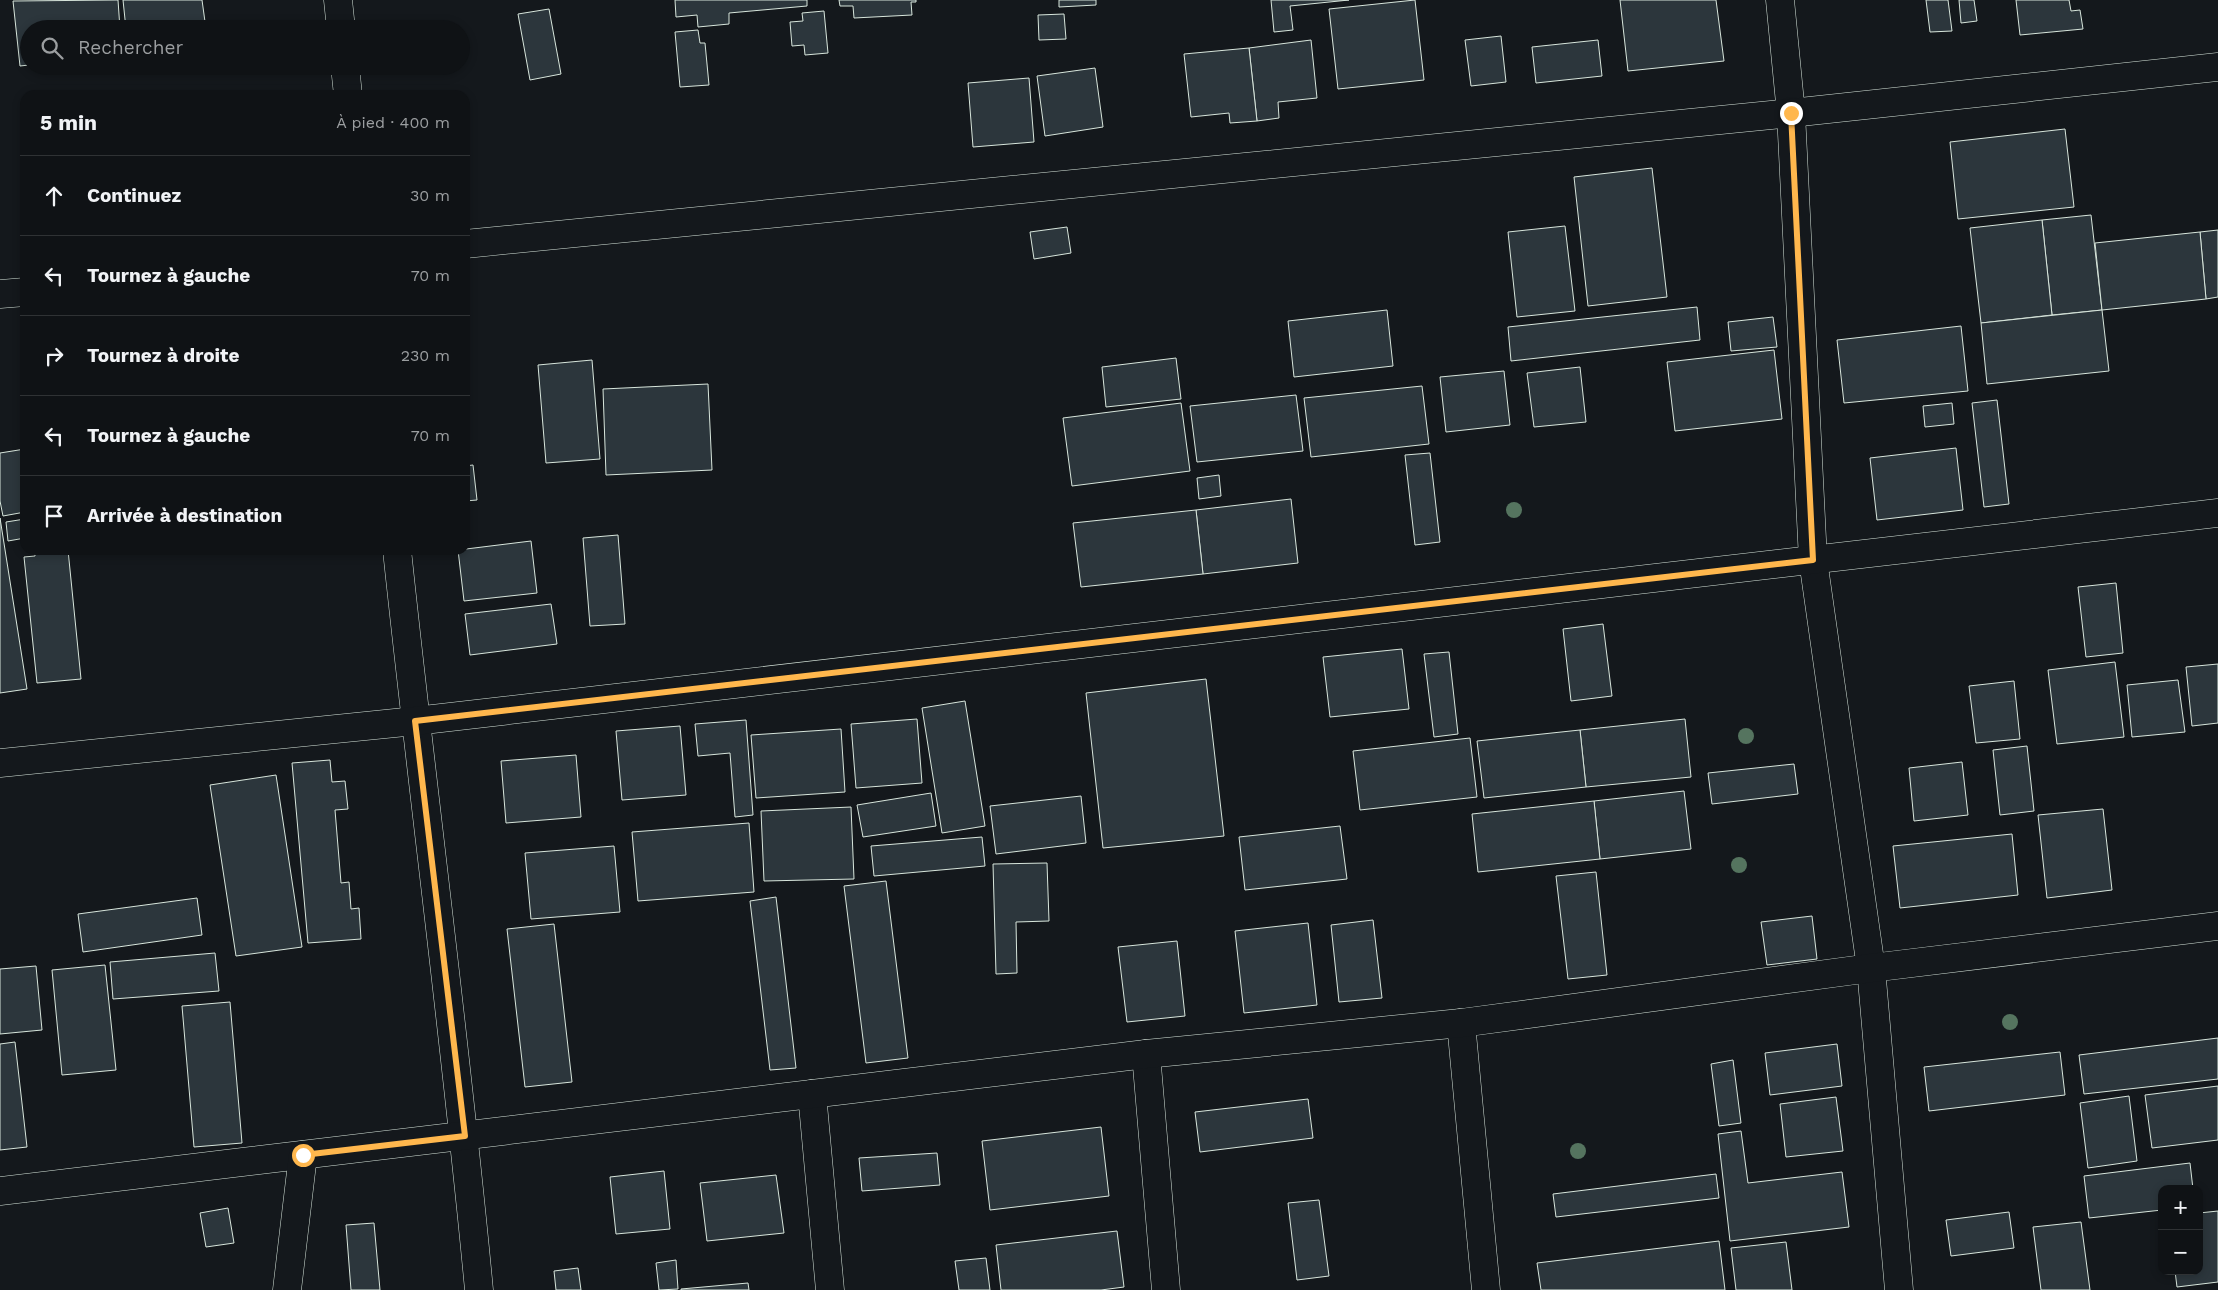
<!DOCTYPE html>
<html lang="fr">
<meta charset="utf-8">
<style>
body{margin:0;font-family:"Work Sans",sans-serif;background:#1d2022;color:#f1f3f6}
.controls{position:absolute;right:15px;bottom:15px;display:grid;overflow:hidden;border-radius:10px;box-shadow:0 2px 8px #0003}
.controls button{width:45px;height:45px;display:grid;place-items:center;padding:0;border:0;border-bottom:1px solid #2f3234;background:#0f1215;color:#f1f3f6;font:25px sans-serif}
.stop{position:absolute;width:15px;height:15px;margin:-11px;border:4px solid #ffb74d;border-radius:50%;background:#fff}
.stop.end{background:#ffb74d;border-color:#fff;box-shadow:0 1px 5px #0008}
.list{margin:0;padding:0;list-style:none}
h2{display:flex;justify-content:space-between;align-items:center;height:65px;margin:0;padding:0 20px;font-size:21px}
h2 small{font-size:16px;font-weight:400;color:#9b9ea0}
.list li{display:grid;grid-template-columns:32px 1fr auto;gap:15px;align-items:center;box-sizing:border-box;height:80px;padding:0 20px;border-top:1px solid #2f3234}
.list b{display:block;font-size:19px;white-space:nowrap}
.list em{font-size:16px;font-style:normal;color:#9b9ea0}
.icon{flex:none;width:28px;height:28px;fill:none;stroke:currentColor;stroke-width:2;stroke-linecap:round;stroke-linejoin:round}
.map{position:relative;flex:none;width:2218px;height:1290px;overflow:hidden}
.search{position:absolute;background:#0f1215;box-shadow:0 2px 8px #0003;left:20px;top:20px;width:450px;height:55px;display:flex;align-items:center;gap:12px;box-sizing:border-box;padding:0 18px;border-radius:28px;color:#9b9ea0;font-size:19px}
.panel{position:absolute;background:#0f1215;box-shadow:0 2px 8px #0003;left:20px;top:90px;width:450px;height:465px;border-radius:15px}
.map>svg:first-child{display:block}
</style>
<div class="map">
<svg width="2218" height="1290" viewBox="0 0 2218 1290">
<rect width="100%" height="100%" fill="#14181c"/>
<g fill="#2c363c" stroke="#d8e6dc">
<polygon points="118,0 120,29 29,29 29,65 20,66 13,1"/>
<polygon points="123,0 202,0 206,29 126,29"/>
<polygon points="675,0 807,0 807,6 729,13 729,24 698,27 697,15 676,17"/>
<polygon points="839,0 916,0 916,2 911,2 912,15 854,18 853,6 840,6"/>
<polygon points="1059,0 1096,0 1096,5 1059,7"/>
<polygon points="1271,0 1349,0 1290,6 1293,30 1274,32"/>
<polygon points="1415,0 1424,80 1338,89 1329,9"/>
<polygon points="1620,0 1716,0 1724,61 1628,71"/>
<polygon points="1926,0 1948,0 1952,31 1930,32"/>
<polygon points="1959,0 1974,0 1977,21 1961,23"/>
<polygon points="2016,0 2069,0 2071,11 2080,10 2083,29 2020,35"/>
<polygon points="549,9 561,74 530,80 518,14"/>
<polygon points="824,11 828,53 805,55 804,45 792,46 790,22 803,21 802,13"/>
<polygon points="1064,14 1066,39 1039,40 1038,15"/>
<polygon points="698,30 700,43 705,43 709,85 680,87 675,32"/>
<polygon points="1501,36 1506,82 1471,86 1465,40"/>
<polygon points="1311,40 1317,98 1278,102 1279,118 1257,121 1249,48"/>
<polygon points="1598,40 1602,76 1536,83 1532,47"/>
<polygon points="1249,48 1257,121 1230,123 1229,113 1191,117 1184,54"/>
<polygon points="1095,68 1103,127 1045,136 1037,76"/>
<polygon points="1029,78 1034,142 973,147 968,83"/>
<polygon points="2065,129 2074,207 1958,219 1950,142"/>
<polygon points="1652,168 1667,297 1588,306 1574,177"/>
<polygon points="2091,215 2102,310 2052,315 2042,220"/>
<polygon points="2042,220 2052,315 1981,323 1970,228"/>
<polygon points="1565,226 1575,311 1517,317 1508,232"/>
<polygon points="1067,227 1071,253 1034,259 1030,232"/>
<polygon points="2218,230 2218,297 2206,299 2200,232"/>
<polygon points="2200,232 2206,299 2102,310 2095,243"/>
<polygon points="1697,307 1700,340 1511,361 1508,327"/>
<polygon points="1387,310 1393,366 1294,377 1288,321"/>
<polygon points="2102,310 2109,371 1987,384 1981,323"/>
<polygon points="1773,317 1777,347 1731,351 1728,322"/>
<polygon points="1961,326 1968,391 1844,403 1837,340"/>
<polygon points="1774,350 1782,419 1675,431 1667,362"/>
<polygon points="1176,358 1181,399 1106,407 1102,367"/>
<polygon points="592,360 600,459 546,463 538,365"/>
<polygon points="1580,367 1586,422 1534,427 1527,373"/>
<polygon points="1504,371 1510,425 1446,432 1440,377"/>
<polygon points="708,384 712,470 606,475 603,389"/>
<polygon points="1422,386 1429,444 1311,457 1304,398"/>
<polygon points="1296,395 1303,451 1197,462 1190,406"/>
<polygon points="1997,400 2009,504 1984,507 1972,403"/>
<polygon points="1181,403 1190,471 1072,486 1063,418"/>
<polygon points="1952,403 1954,424 1925,427 1923,406"/>
<polygon points="1956,448 1963,510 1877,520 1870,458"/>
<polygon points="25,449 25,512 3,516 0,501 0,453"/>
<polygon points="1430,453 1440,542 1415,545 1405,455"/>
<polygon points="473,465 477,500 465,501 465,466"/>
<polygon points="1219,475 1221,496 1199,499 1197,478"/>
<polygon points="1291,499 1298,563 1203,574 1196,510"/>
<polygon points="1196,510 1203,574 1081,587 1073,523"/>
<polygon points="0,518 27,689 0,693"/>
<polygon points="25,519 25,538 8,541 6,522"/>
<polygon points="618,535 625,624 590,626 583,538"/>
<polygon points="531,541 537,593 464,601 458,550"/>
<polygon points="35,550 68,550 81,679 37,683 24,557 35,556"/>
<polygon points="2116,583 2123,653 2086,657 2078,587"/>
<polygon points="551,604 557,644 470,655 465,614"/>
<polygon points="1603,624 1612,696 1571,701 1563,629"/>
<polygon points="1402,649 1409,709 1330,717 1323,657"/>
<polygon points="1449,652 1458,734 1434,737 1424,654"/>
<polygon points="2115,662 2124,737 2057,744 2048,670"/>
<polygon points="2218,664 2218,723 2192,726 2186,667"/>
<polygon points="1206,679 1224,836 1103,848 1086,693"/>
<polygon points="2178,680 2185,732 2132,737 2127,685"/>
<polygon points="2014,681 2020,739 1976,743 1969,686"/>
<polygon points="965,701 985,826 942,833 922,708"/>
<polygon points="917,719 922,783 856,788 851,724"/>
<polygon points="1685,719 1691,777 1586,787 1580,730"/>
<polygon points="746,720 753,815 735,817 730,753 698,756 695,724"/>
<polygon points="680,726 686,795 622,800 616,731"/>
<polygon points="841,729 845,792 756,798 751,735"/>
<polygon points="1580,730 1586,787 1484,798 1477,741"/>
<polygon points="1470,738 1477,797 1360,810 1353,751"/>
<polygon points="2027,746 2034,811 2000,815 1993,750"/>
<polygon points="576,755 581,817 506,823 501,761"/>
<polygon points="330,760 332,782 345,781 348,809 335,810 341,883 349,882 351,909 359,908 361,939 308,943 292,763"/>
<polygon points="1962,762 1968,815 1914,821 1909,768"/>
<polygon points="1794,764 1798,794 1712,804 1708,773"/>
<polygon points="276,775 302,947 236,956 210,785"/>
<polygon points="1684,791 1691,849 1600,859 1594,801"/>
<polygon points="931,793 936,826 863,837 857,805"/>
<polygon points="1081,796 1086,843 996,854 990,806"/>
<polygon points="1594,801 1600,859 1478,872 1472,814"/>
<polygon points="851,807 854,879 764,881 761,811"/>
<polygon points="2103,809 2112,890 2047,898 2038,815"/>
<polygon points="749,823 754,892 638,901 632,832"/>
<polygon points="1340,826 1347,879 1245,890 1239,837"/>
<polygon points="2012,834 2018,895 1900,908 1893,846"/>
<polygon points="982,837 985,866 874,876 871,846"/>
<polygon points="614,846 620,912 531,919 525,853"/>
<polygon points="1047,863 1049,921 1016,922 1017,973 996,974 993,864"/>
<polygon points="1596,872 1607,975 1568,979 1556,876"/>
<polygon points="886,881 908,1058 866,1063 844,886"/>
<polygon points="776,897 796,1068 770,1070 750,901"/>
<polygon points="197,898 202,935 83,952 78,914"/>
<polygon points="1812,916 1817,959 1767,965 1761,922"/>
<polygon points="1373,920 1382,998 1339,1002 1331,925"/>
<polygon points="1308,923 1317,1005 1244,1013 1235,931"/>
<polygon points="554,924 572,1082 525,1087 507,929"/>
<polygon points="1177,941 1185,1016 1127,1022 1118,947"/>
<polygon points="215,953 219,991 113,999 110,962"/>
<polygon points="105,965 116,1070 62,1075 52,970"/>
<polygon points="36,966 42,1030 0,1034 0,969"/>
<polygon points="230,1002 242,1143 194,1147 182,1006"/>
<polygon points="2218,1038 2218,1079 2084,1094 2079,1055"/>
<polygon points="15,1042 27,1147 0,1150 0,1044"/>
<polygon points="1837,1044 1842,1086 1770,1095 1765,1053"/>
<polygon points="2060,1052 2065,1095 1929,1111 1924,1067"/>
<polygon points="1733,1060 1741,1123 1719,1126 1711,1064"/>
<polygon points="2218,1086 2218,1140 2152,1148 2145,1095"/>
<polygon points="2129,1096 2137,1161 2088,1168 2080,1103"/>
<polygon points="1836,1097 1843,1151 1786,1157 1780,1104"/>
<polygon points="1308,1099 1313,1138 1200,1152 1195,1112"/>
<polygon points="1101,1127 1109,1196 990,1210 982,1141"/>
<polygon points="1741,1131 1748,1183 1842,1172 1849,1227 1730,1241 1718,1134"/>
<polygon points="937,1153 940,1185 862,1191 859,1158"/>
<polygon points="2190,1163 2193,1189 2162,1189 2162,1210 2089,1218 2084,1176"/>
<polygon points="664,1171 670,1229 616,1234 610,1177"/>
<polygon points="1716,1174 1719,1198 1556,1217 1553,1194"/>
<polygon points="776,1175 784,1233 707,1241 700,1183"/>
<polygon points="1319,1200 1329,1276 1297,1280 1288,1203"/>
<polygon points="228,1208 234,1243 206,1247 200,1213"/>
<polygon points="2218,1211 2218,1282 2177,1287 2175,1271 2199,1271 2199,1213"/>
<polygon points="2009,1212 2014,1248 1951,1256 1946,1220"/>
<polygon points="2081,1222 2090,1290 2041,1290 2033,1227"/>
<polygon points="374,1223 380,1290 351,1290 346,1225"/>
<polygon points="1117,1231 1124,1287 1101,1290 1001,1290 996,1245"/>
<polygon points="1719,1241 1725,1290 1541,1290 1537,1263"/>
<polygon points="1786,1242 1792,1290 1736,1290 1731,1248"/>
<polygon points="986,1258 990,1290 959,1290 955,1261"/>
<polygon points="676,1260 678,1289 659,1290 656,1263"/>
<polygon points="578,1268 581,1290 556,1290 554,1271"/>
<polygon points="748,1283 749,1290 681,1290 681,1289"/>
</g>
<g fill="none" stroke-linecap="round" stroke-linejoin="round">
<g stroke="#d8e6dc" stroke-width="29">
<g id="minor">
<polyline points="338,0 341,29"/>
<polyline points="1780,0 1791,113 1813,560 1871,968 1899,1290"/>
<polyline points="345,66 348,95"/>
<polyline points="465,244 1791,113 2218,67"/>
<polyline points="0,294 25,292"/>
<path d="M397,550C423,797 456,1043 479,1290"/>
<polyline points="0,763 415,721 2218,513"/>
<polyline points="1461,1023 1486,1290"/>
<polyline points="1146,1054 1166,1290"/>
<polyline points="812,1094 830,1290"/>
<polyline points="0,1191 1146,1054 1461,1023 1871,968 2218,926"/>
<polyline points="287,1290 303,1155"/>
</g>
</g>
<use href="#minor" stroke="#14181c" stroke-width="28"/>
</g>
<g fill="#55745f">
<circle cx="1514" cy="510" r="8"/>
<circle cx="1746" cy="736" r="8"/>
<circle cx="1739" cy="865" r="8"/>
<circle cx="2010" cy="1022" r="8"/>
<circle cx="1578" cy="1151" r="8"/>
</g>
<g fill="none" stroke-linecap="round" stroke-linejoin="round">
<polyline stroke="#ffb74d" stroke-width="6" points="303,1155 465,1136 415,721 1813,560 1791,113"/>
</g>
</svg>
<div class="controls">
<button>+</button>
<button>−</button>
</div>
<div class="stop" style="left:303px;top:1155px"></div>
<div class="stop end" style="left:1791px;top:113px"></div>
<div class="search"><svg class="icon" aria-label="search" viewBox="0 0 24 24"><circle cx="10" cy="10" r="6"/><path d="M15 15l6 6"/></svg>Rechercher</div>
<section class="panel">
<h2>5 min<small>À pied · 400 m</small></h2>
<ul class="list">
<li><svg class="icon" aria-label="ahead" viewBox="0 0 24 24"><path d="M12 20V5M6 11l6-6 6 6"/></svg><div><b>Continuez</b></div><em>30 m</em></li>
<li><svg class="icon" aria-label="left" viewBox="0 0 24 24"><path d="M17 20v-9H6M10 6l-5 5 5 5"/></svg><div><b>Tournez à gauche</b></div><em>70 m</em></li>
<li><svg class="icon" aria-label="right" viewBox="0 0 24 24"><path d="M7 20v-9h11M14 6l5 5-5 5"/></svg><div><b>Tournez à droite</b></div><em>230 m</em></li>
<li><svg class="icon" aria-label="left" viewBox="0 0 24 24"><path d="M17 20v-9H6M10 6l-5 5 5 5"/></svg><div><b>Tournez à gauche</b></div><em>70 m</em></li>
<li><svg class="icon" aria-label="arrive" viewBox="0 0 24 24"><path d="M6 21V4h12l-3 4 3 4H6"/></svg><div><b>Arrivée à destination</b></div></li>
</ul>
</section>
</div>
